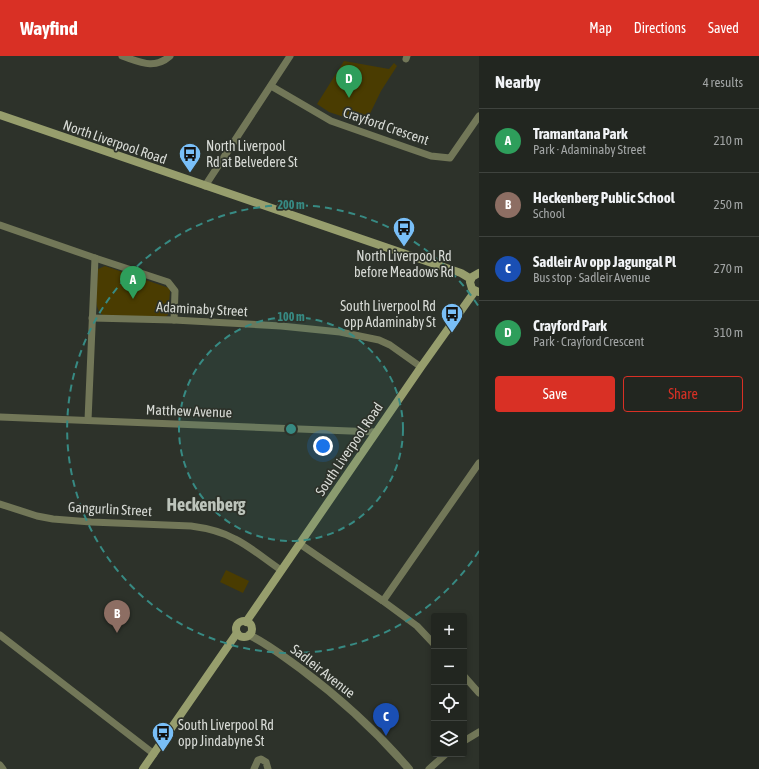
<!DOCTYPE html>
<meta charset="utf-8">
<style>
body{margin:0;font-family:"Asap Condensed",sans-serif;background:#2e322d;color:#f1f3f6}
.controls{position:absolute;right:12px;bottom:12px;display:grid;overflow:hidden;border-radius:4px;box-shadow:0 2px 6px #0003}
.controls button{width:36px;height:36px;display:grid;place-items:center;padding:0;border:0;border-bottom:1px solid #3f433e;background:#222620;color:#f1f3f6;font:20px sans-serif}
.you{position:absolute;left:323px;top:390px;width:14px;height:14px;margin:-10px;border:3px solid #fff;border-radius:50%;background:#1a73e8;box-shadow:0 0 0 6px #1a73e833}
.badge{display:grid;place-items:center;width:26px;height:26px;border-radius:50%;background:#d93025;color:#fff;font-size:13px;font-weight:700}
.pin{position:absolute;translate:-50% -33px;filter:drop-shadow(0 1px 2px #0008)}
.pin::after{content:'';position:absolute;top:21px;width:14px;height:12px;background:inherit;clip-path:polygon(0 0,100% 0,50% 100%)}
.list{margin:0;padding:0;list-style:none}
h2{display:flex;justify-content:space-between;align-items:center;height:52px;margin:0;padding:0 16px;font-size:17px}
h2 small{font-size:13px;font-weight:400;color:#a2a5a5}
.list li{display:grid;grid-template-columns:26px 1fr auto;gap:12px;align-items:center;box-sizing:border-box;height:64px;padding:0 16px;border-top:1px solid #3f433e}
.list b{display:block;font-size:15px;white-space:nowrap}
.list p{margin:0;font-size:13px;white-space:nowrap;color:#a2a5a5}
.list em{font-size:13px;font-style:normal;color:#a2a5a5}
.actions{display:flex;gap:8px;padding:12px 16px}
.actions a{flex:1;padding:9px 0;border:1px solid #d93025;border-radius:4px;text-align:center;font-size:14px;color:#d93025}
.actions .main{background:#d93025;color:#fff}
.icon{flex:none;width:22px;height:22px;fill:none;stroke:currentColor;stroke-width:2;stroke-linecap:round;stroke-linejoin:round}
.map{position:relative;flex:none;width:479px;height:713px;overflow:hidden}
header{display:flex;align-items:center;gap:24px;box-sizing:border-box;height:56px;padding:0 20px;background:#d93025;color:#fff}
header strong{font-size:19px}
nav{display:flex;gap:22px;margin-inline-start:auto;font-size:14px}
main{display:flex}
aside{flex:1;background:#222620}
.map>svg:first-child{display:block}
</style>
<header>
<strong>Wayfind</strong>
<nav><a>Map</a><a>Directions</a><a>Saved</a></nav>
</header>
<main>
<div class="map">
<svg width="479" height="713" viewBox="0 0 479 713">
<rect width="100%" height="100%" fill="#2d322a"/>
<g fill="#4a3c01">
<polygon points="344,5 389,13 394,7 397,10 381,35 365,68 329,56 317,48"/>
<path d="M105,210L169,232L170,235L168,259L163,262L103,259C92,253 97,227 98,216V213Z"/>
<polygon points="226,514 249,525 243,537 220,526"/>
</g>
<g fill="none" stroke-linecap="round" stroke-linejoin="round">
<g stroke="#727758" stroke-width="7">
<path d="M122,0C140,6 154,14 170,0"/>
<polyline points="406,3 407,0"/>
<polyline points="271,30 331,65 405,91 431,100 450,102 479,60"/>
<polyline points="205,130 290,0"/>
<polyline points="0,169 95,202 168,226 175,235 174,264"/>
<polyline points="92,262 174,264 281,270 340,276 379,284 390,289 421,311"/>
<polyline points="0,361 376,376"/>
<polyline points="88,364 95,202"/>
<path d="M0,448L37,460L53,463L91,466L191,470C206,472 221,475 235,483C251,491 266,504 281,514"/>
<polyline points="300,488 383,545 417,570 434,588"/>
<polyline points="383,545 479,407"/>
<polyline points="0,579 154,698"/>
<polyline points="464,620 479,637"/>
<polyline points="464,685 479,676"/>
<polyline points="0,709 3,713"/>
<polyline points="254,713 258,704 261,703 266,706 268,713"/>
<polyline points="429,713 446,698"/>
</g>
<path stroke="#727758" stroke-width="8" d="M249,579C268,588 284,601 301,613C340,642 377,676 409,713"/>
<g stroke="#979e6d" stroke-width="8">
<polyline points="0,59 461,217 471,223"/>
<polyline points="479,217 472,221 470,226 472,233 479,236"/>
<circle cx="244" cy="573" r="8"/>
<polyline points="246,566 421,311 475,235"/>
<polyline points="143,713 237,577"/>
</g>
</g>
<circle cx="291" cy="373" r="112" fill="#378a83" fill-opacity=".12"/>
<g fill="none" stroke="#378a83" stroke-width="2" stroke-dasharray="7 5">
<circle cx="291" cy="373" r="112"/>
<path d="M479 495A224 224 0 1 1 479 251"/>
</g>
<defs>
<g id="bus-pin" transform="scale(1.15)"><path d="M0 17L-7.5 6A9.5 9.5 0 1 1 7.5 6Z" fill="#79bff8" stroke="#2d322a"/><path d="M-5-6H5V4H4V6H2V4H-2V6H-4V4H-5ZM-3.5-4V0h7V-4ZM-3.5 1.2v1.5H-2V1.2ZM2 1.2v1.5H3.5V1.2Z" fill="#111"/></g>
</defs>
<g fill-rule="evenodd">
<use href="#bus-pin" x="190" y="98"/>
<use href="#bus-pin" x="404" y="172"/>
<use href="#bus-pin" x="452" y="258"/>
<use href="#bus-pin" x="163" y="677"/>
</g>
<g text-anchor="middle" stroke-width="3.5" stroke-linejoin="round" paint-order="stroke">
<g font-size="14" fill="#d7dad5" stroke="#2d322a">
<text transform="translate(386 70) rotate(19)" y="5">Crayford Crescent</text>
<text transform="translate(115 86) rotate(19)" y="5">North Liverpool Road</text>
<text transform="translate(202 253) rotate(3)" y="5">Adaminaby Street</text>
<text transform="translate(189 355) rotate(2)" y="5">Matthew Avenue</text>
<text transform="translate(349 393) rotate(-56)" y="5">South Liverpool Road</text>
<text transform="translate(110 453) rotate(3)" y="5">Gangurlin Street</text>
<text transform="translate(323 615) rotate(38)" y="5">Sadleir Avenue</text>
</g>
<g font-size="14" fill="#d7dad5" stroke="#2d322a" text-anchor="start">
<text x="206" y="95">North Liverpool<tspan x="206" dy="16">Rd at Belvedere St</tspan></text>
<text x="404" y="205" text-anchor="middle">North Liverpool Rd<tspan x="404" dy="16">before Meadows Rd</tspan></text>
<text x="436" y="255" text-anchor="end">South Liverpool Rd<tspan x="436" dy="16">opp Adaminaby St</tspan></text>
<text x="178" y="674">South Liverpool Rd<tspan x="178" dy="16">opp Jindabyne St</tspan></text>
</g>
<g font-size="18" font-weight="bold" fill="#bdc4bb" stroke="#2d322a">
<text x="206" y="455">Heckenberg</text>
</g>
</g>
<circle cx="291" cy="373" r="6" fill="#378a83" stroke="#2d322a" stroke-width="2"/>
<g font-size="12" text-anchor="middle" font-weight="bold" fill="#378a83" stroke="#2d322a" stroke-width="3.5" stroke-linejoin="round" paint-order="stroke">
<text x="291" y="153">200 m</text>
<text x="291" y="265">100 m</text>
</g>
</svg>
<div class="controls">
<button>+</button>
<button>−</button>
<button><svg class="icon" aria-label="locate" viewBox="0 0 24 24"><circle cx="12" cy="12" r="6"/><path d="M12 2v4M12 18v4M2 12h4M18 12h4"/></svg></button>
<button><svg class="icon" aria-label="layers" viewBox="0 0 24 24"><path d="M12 4l9 5-9 5-9-5zM3 14l9 5 9-5"/></svg></button>
</div>
<div class="you"></div>
<div class="pin badge" style="left:133px;top:243px;background:#2e9e5b">A</div>
<div class="pin badge" style="left:117px;top:577px;background:#8d6e63">B</div>
<div class="pin badge" style="left:386px;top:680px;background:#1a4fb4">C</div>
<div class="pin badge" style="left:349px;top:42px;background:#2e9e5b">D</div>
</div>
<aside>
<h2>Nearby<small>4 results</small></h2>
<ul class="list">
<li><span class="badge" style="background:#2e9e5b">A</span><div><b>Tramantana Park</b><p>Park · Adaminaby Street</p></div><em>210 m</em></li>
<li><span class="badge" style="background:#8d6e63">B</span><div><b>Heckenberg Public School</b><p>School</p></div><em>250 m</em></li>
<li><span class="badge" style="background:#1a4fb4">C</span><div><b>Sadleir Av opp Jagungal Pl</b><p>Bus stop · Sadleir Avenue</p></div><em>270 m</em></li>
<li><span class="badge" style="background:#2e9e5b">D</span><div><b>Crayford Park</b><p>Park · Crayford Crescent</p></div><em>310 m</em></li>
</ul>
<div class="actions"><a class="main">Save</a><a>Share</a></div>
</aside>
</main>
